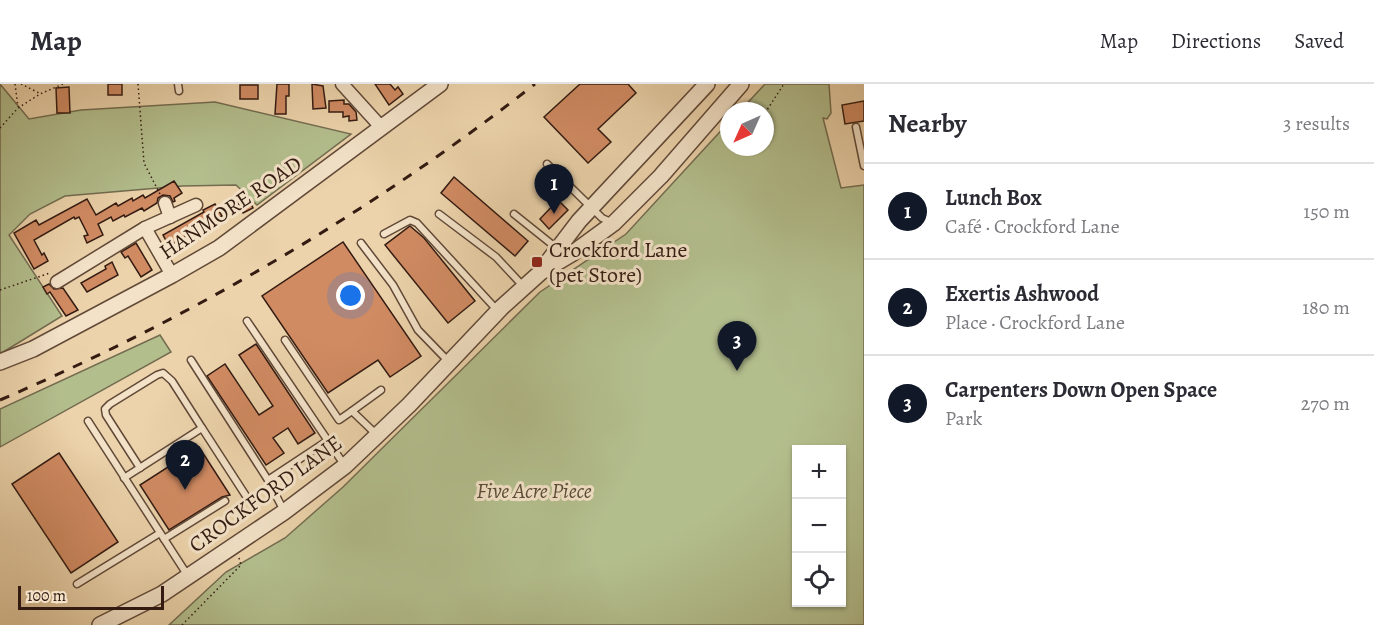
<!DOCTYPE html>
<meta charset="utf-8">
<style>
body{margin:0;font-family:Alegreya,serif;background:#f2f2f3;color:#2b2b33}
.controls{position:absolute;right:18px;bottom:18px;display:grid;overflow:hidden;border-radius:0px;box-shadow:0 2px 4px #0004}
.controls button{width:54px;height:54px;display:grid;place-items:center;padding:0;border:0;border-bottom:2px solid #e1e1e2;background:#fff;color:#2b2b33;font:30px sans-serif}
.compass{position:absolute;left:720px;top:18px;width:54px;height:54px;border-radius:50%;background:#fff;box-shadow:0 2px 4px #0004;rotate:225deg}
.scale{position:absolute;left:18px;bottom:15px;width:146px;box-sizing:border-box;padding-left:6px;border:3px solid #331b12;border-top:0;font-size:16px;line-height:21px;white-space:nowrap;color:#331b12;-webkit-text-stroke:4px #f3e2c8;paint-order:stroke}
.you{position:absolute;left:351px;top:212px;width:21px;height:21px;margin:-15px;border:4px solid #fff;border-radius:50%;background:#1a73e8;box-shadow:0 0 0 9px #1a73e833}
.badge{display:grid;place-items:center;width:39px;height:39px;border-radius:50%;background:#111827;color:#fff;font-size:20px;font-weight:700}
.pin{position:absolute;translate:-50% -50px;filter:drop-shadow(0 2px 3px #0008)}
.pin::after{content:'';position:absolute;top:32px;width:21px;height:18px;background:inherit;clip-path:polygon(0 0,100% 0,50% 100%)}
.list{margin:0;padding:0;list-style:none}
h2{display:flex;justify-content:space-between;align-items:center;height:78px;margin:0;padding:0 24px;font-size:26px}
h2 small{font-size:20px;font-weight:400;color:#7c7c81}
.list li{display:grid;grid-template-columns:39px 1fr auto;gap:18px;align-items:center;box-sizing:border-box;height:96px;padding:0 24px;border-top:2px solid #e1e1e2}
.list b{display:block;font-size:22px;white-space:nowrap}
.list p{margin:0;font-size:20px;white-space:nowrap;color:#7c7c81}
.list em{font-size:20px;font-style:normal;color:#7c7c81}
.icon{flex:none;width:33px;height:33px;fill:none;stroke:currentColor;stroke-width:2;stroke-linecap:round;stroke-linejoin:round}
.map{position:relative;flex:none;width:864px;height:541px;overflow:hidden}
header{display:flex;align-items:center;gap:36px;box-sizing:border-box;height:84px;padding:0 30px;background:#fff;border-bottom:2px solid #e1e1e2}
header strong{font-size:28px}
nav{display:flex;gap:33px;margin-inline-start:auto;font-size:21px}
main{display:flex}
aside{flex:1;background:#fff}
.map>svg:first-child{display:block}
</style>
<header>
<strong>Map</strong>
<nav><a>Map</a><a>Directions</a><a>Saved</a></nav>
</header>
<main>
<div class="map">
<svg width="864" height="541" viewBox="0 0 864 541">
<rect width="100%" height="100%" fill="#ecd3ab"/>
<filter id="stains"><feTurbulence type="fractalNoise" baseFrequency=".00333" numOctaves="4"/><feColorMatrix values="0 0 0 0 .2 0 0 0 0 .09 0 0 0 0 .02 0 0 0 .5 -.17"/></filter>
<radialGradient id="worn" r=".72"><stop offset=".6" stop-color="#630" stop-opacity="0"/><stop offset="1" stop-color="#630" stop-opacity=".3"/></radialGradient>
<g fill="#b3be8d" stroke="#736c50" stroke-width="1.5" fill-rule="evenodd">
<polygon points="0,0 29,35 81,26 215,18 351,50 257,121 236,101 182,102 65,112 30,130 9,151 62,232 0,270"/>
<path d="M765,0H829L831,29L827,35L823,34L841,104L864,101V541H169L226,488L285,454L343,403L540,208L626,150L729,38V63H765V27H740ZM796,366H842V518H796Z"/>
<polygon points="160,251 171,268 0,363 0,325"/>
</g>
<g fill="#d18b63" stroke="#331b12" stroke-width="1.5">
<rect x="108" y="0" width="14" height="11"/>
<polygon points="277,0 289,0 289,12 286,12 286,30 275,30"/>
<polygon points="312,0 323,2 326,24 313,25"/>
<polygon points="375,0 390,0 395,6 398,3 403,10 389,21"/>
<polygon points="580,0 628,0 636,9 598,45 611,58 588,79 544,33"/>
<rect x="240" y="1" width="18" height="14"/>
<polygon points="69,3 70,29 57,29 56,4"/>
<polygon points="344,16 344,20 349,20 356,28 357,36 349,37 349,32 343,33 343,28 329,28 329,17"/>
<polygon points="864,17 864,37 845,40 842,21"/>
<polygon points="454,93 528,157 515,172 441,109"/>
<polygon points="174,97 182,109 174,114 175,117 173,118 170,112 163,111 158,114 157,119 144,127 142,124 125,133 124,131 113,137 111,133 98,140 103,151 87,159 84,152 88,151 79,133 75,135 74,133 34,156 42,171 44,169 48,177 34,185 14,149 36,136 39,141 87,115 96,131 116,119 118,122 132,114 133,117 143,111 145,114"/>
<polygon points="244,105 253,124 243,129 234,111"/>
<polygon points="558,116 568,126 549,145 540,135"/>
<polygon points="215,120 222,132 169,162 163,151 204,128 203,126"/>
<polygon points="410,142 424,154 475,217 448,239 385,161"/>
<polygon points="343,158 421,272 390,293 378,276 328,309 262,212"/>
<polygon points="136,159 152,186 141,193 128,172 125,174 121,168"/>
<polygon points="112,178 118,191 87,208 81,199 106,185 105,182"/>
<polygon points="49,200 54,205 63,204 78,226 66,232 50,208 47,210 43,203"/>
<polygon points="256,260 315,349 298,360 288,344 273,354 284,369 266,381 207,292 225,280 259,331 273,322 239,271"/>
<polygon points="199,363 230,411 222,413 169,446 140,401"/>
<polygon points="59,369 118,458 71,489 12,400"/>
</g>
<g fill="none" stroke-linecap="round" stroke-linejoin="round">
<g stroke="#614938" stroke-width="9">
<g id="service">
<polyline points="178,0 179,7"/>
<polyline points="856,43 864,82"/>
<polyline points="547,80 602,134 611,138"/>
<polyline points="439,130 496,173 524,203"/>
<polyline points="514,130 554,162 559,164"/>
<polyline points="384,150 410,136 417,139 497,226"/>
<polyline points="361,159 393,201 418,246 448,277"/>
<polyline points="247,237 345,382"/>
<polyline points="285,256 339,336 352,327 378,352"/>
<polyline points="191,276 268,396 284,427"/>
<polyline points="352,327 381,306"/>
<polyline points="88,337 188,492"/>
<polyline points="140,384 106,331 105,325 110,320 157,291 163,289 172,297 202,344"/>
<polyline points="124,394 202,344 246,412"/>
<polyline points="268,396 327,357"/>
<polyline points="164,455 225,417"/>
<polyline points="77,500 160,449"/>
</g>
</g>
<g stroke="#614938" stroke-width="15">
<g id="minor">
<polyline points="342,0 381,43"/>
<polyline points="165,119 170,133"/>
<polyline points="145,144 172,191"/>
<polyline points="57,198 145,144 196,121"/>
</g>
</g>
<g stroke="#614938" stroke-width="18">
<g id="tertiary">
<polyline points="544,183 579,137 707,0"/>
<polyline points="0,278 33,265 172,191 219,164 440,0"/>
<polyline points="100,541 162,510 284,428 345,382 409,321 502,223 541,188 573,169 614,139 661,92 741,0"/>
</g>
</g>
<g stroke="#331b12" stroke-width="1.5" stroke-dasharray="1.5 3" stroke-linecap="butt">
<polyline points="15,0 18,23"/>
<polyline points="21,0 39,9"/>
<polyline points="138,0 144,79 160,110"/>
<polyline points="765,29 784,0"/>
<polyline points="0,44 18,24 40,10 63,0"/>
<polyline points="0,206 50,189"/>
<polyline points="182,541 241,481 239,474"/>
</g>
<use href="#service" stroke="#f3e2c8" stroke-width="6"/>
<use href="#minor" stroke="#f3e2c8" stroke-width="12"/>
<use href="#tertiary" stroke="#f3e2c8" stroke-width="15"/>
<path stroke="#331b12" stroke-width="3" stroke-dasharray="10 10" stroke-linecap="butt" d="M0,316C191,234 371,128 535,0"/>
</g>
<rect fill="#8f2418" stroke="#f3e2c8" stroke-width="2" x="531" y="172" width="12" height="12" rx="3"/>
<g text-anchor="middle" stroke-width="6" stroke-linejoin="round" paint-order="stroke">
<g font-size="22" fill="#331b12" stroke="#f3e2c8">
<text transform="translate(230 123) rotate(-34)" y="8">HANMORE ROAD</text>
<text transform="translate(265 409) rotate(-36)" y="8">CROCKFORD LANE</text>
</g>
<g font-size="22" fill="#331b12" stroke="#f3e2c8" text-anchor="start">
<text x="549" y="173">Crockford Lane<tspan x="549" dy="25">(pet Store)</tspan></text>
</g>
<g font-size="22" font-style="italic" fill="#594c37" stroke="#f3e2c8">
<text x="534" y="414">Five Acre Piece</text>
</g>
</g>
<rect width="100%" height="100%" filter="url(#stains)"/>
<rect width="100%" height="100%" fill="url(#worn)"/>
</svg>
<div class="controls">
<button>+</button>
<button>−</button>
<button><svg class="icon" aria-label="locate" viewBox="0 0 24 24"><circle cx="12" cy="12" r="6"/><path d="M12 2v4M12 18v4M2 12h4M18 12h4"/></svg></button>
</div>
<svg class="compass" viewBox="-18 -18 36 36"><path d="M0-13l5 13h-10z" fill="#e53935"/><path d="M0 13l5-13h-10z" fill="#7c7c81"/></svg>
<div class="scale">100 m</div>
<div class="you"></div>
<div class="pin badge" style="left:554px;top:130px">1</div>
<div class="pin badge" style="left:185px;top:406px">2</div>
<div class="pin badge" style="left:737px;top:287px">3</div>
</div>
<aside>
<h2>Nearby<small>3 results</small></h2>
<ul class="list">
<li><span class="badge">1</span><div><b>Lunch Box</b><p>Café · Crockford Lane</p></div><em>150 m</em></li>
<li><span class="badge">2</span><div><b>Exertis Ashwood</b><p>Place · Crockford Lane</p></div><em>180 m</em></li>
<li><span class="badge">3</span><div><b>Carpenters Down Open Space</b><p>Park</p></div><em>270 m</em></li>
</ul>
</aside>
</main>
